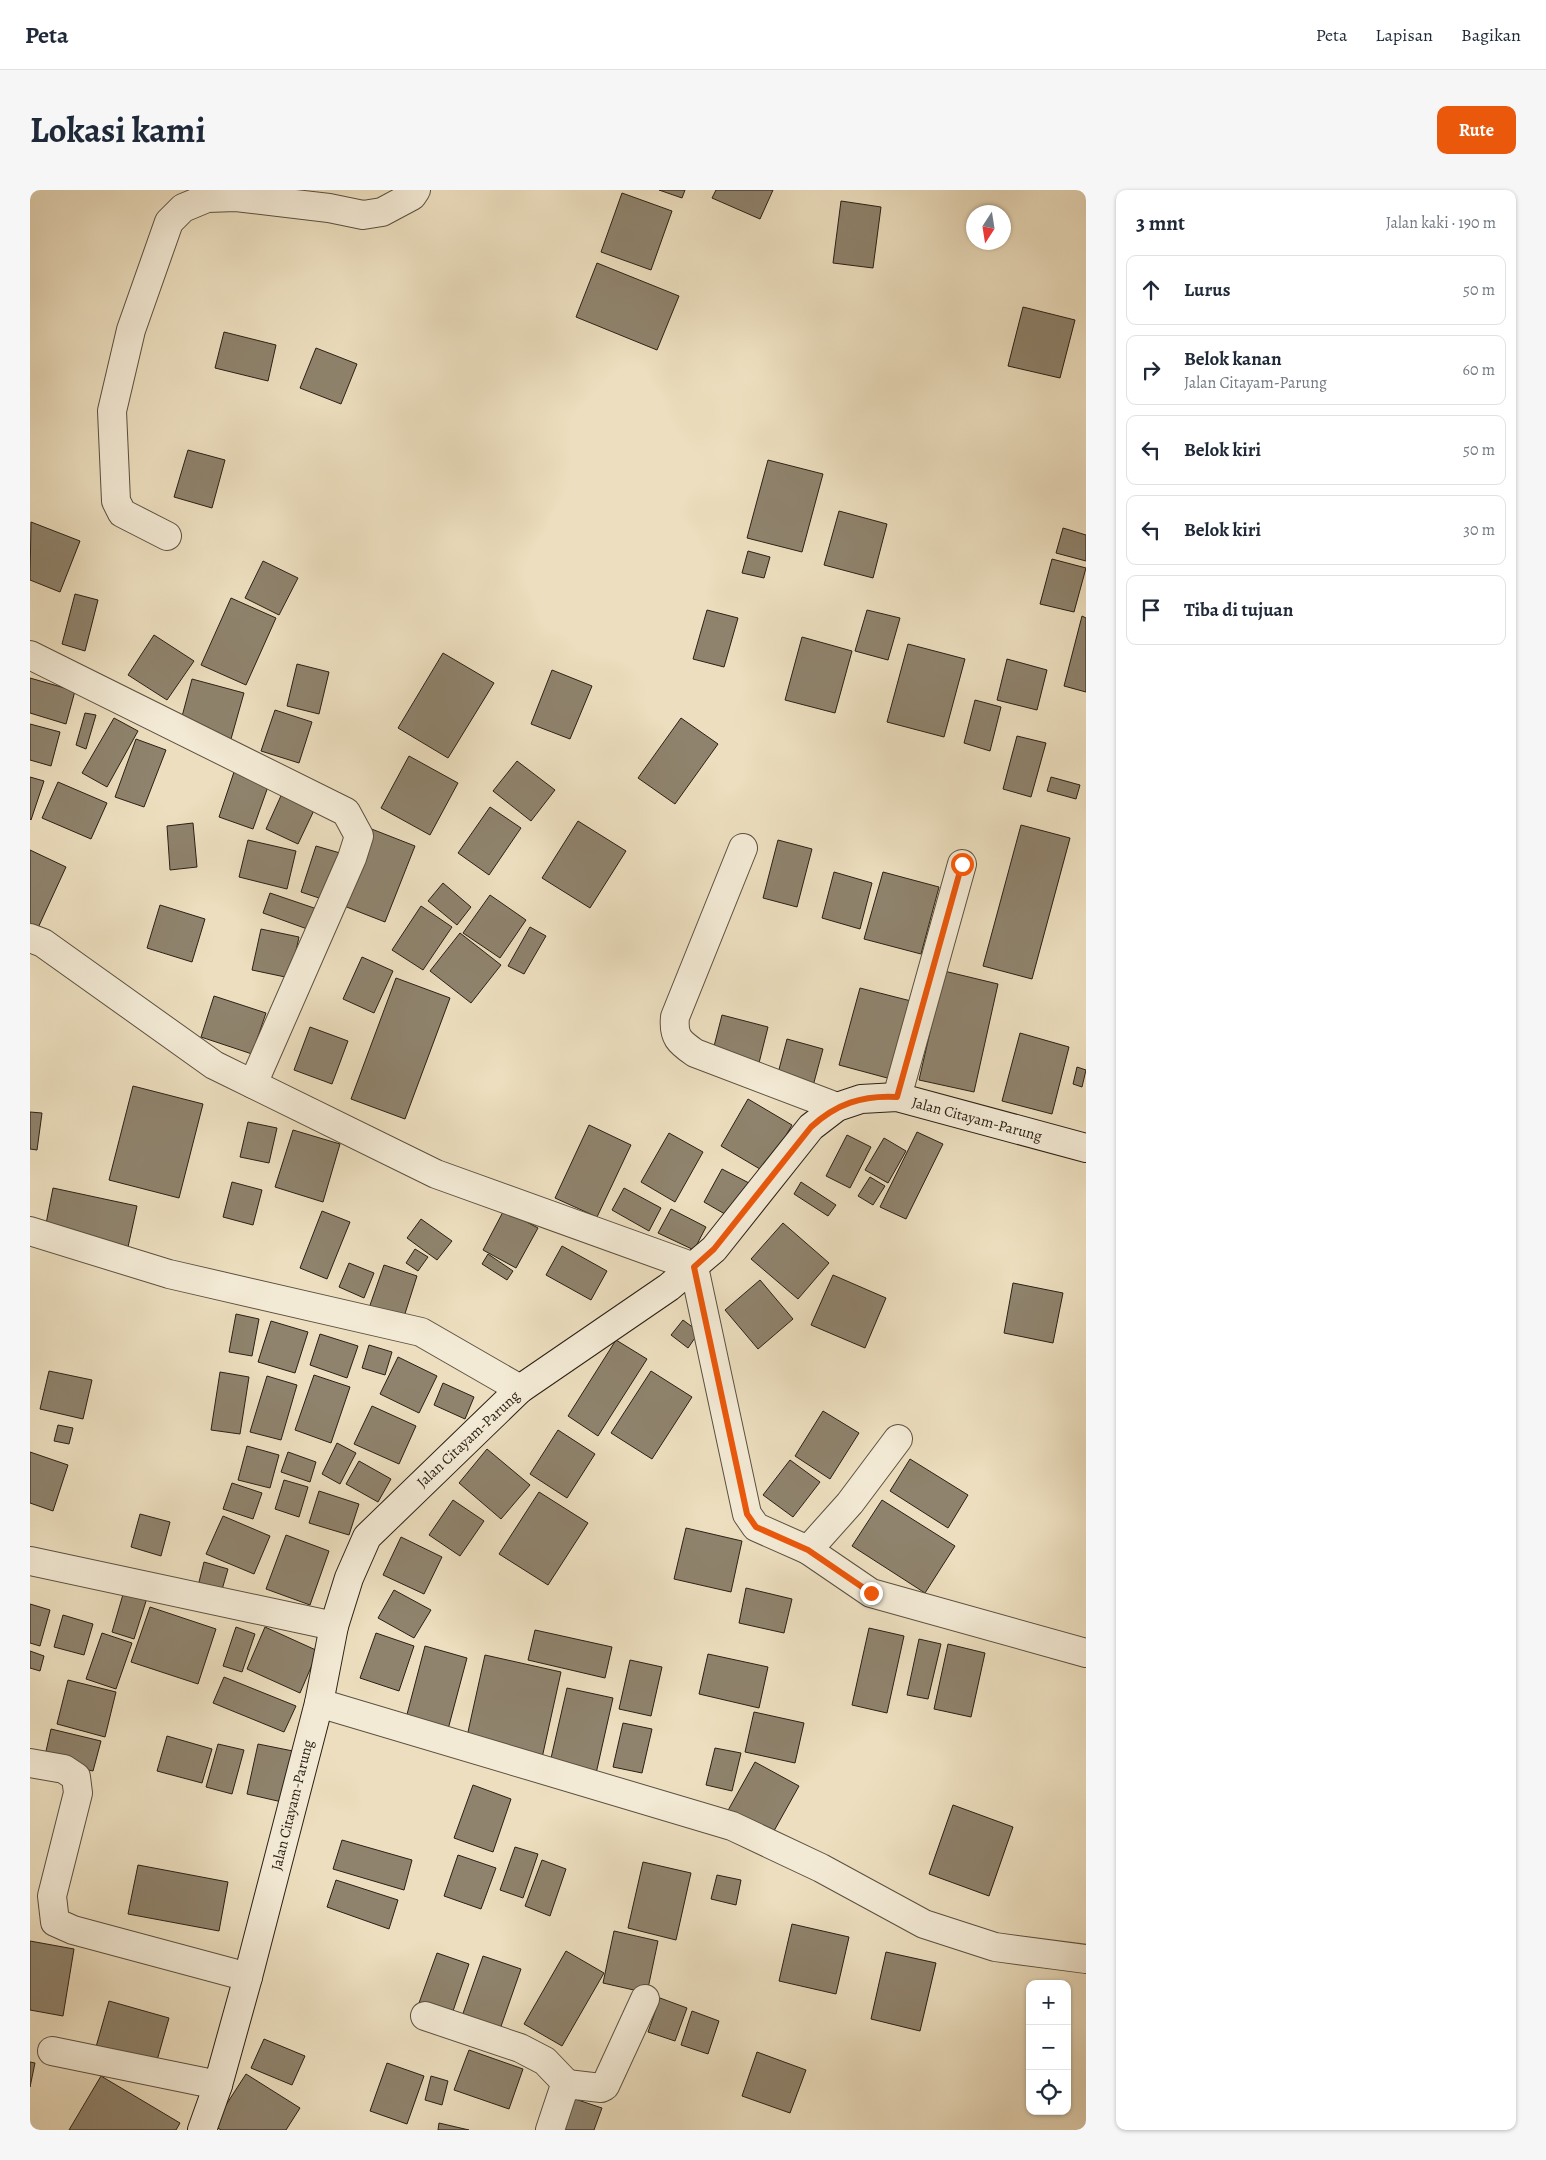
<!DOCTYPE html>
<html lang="id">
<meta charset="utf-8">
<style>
body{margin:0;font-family:Alegreya,serif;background:#f6f6f7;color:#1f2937}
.controls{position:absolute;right:15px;bottom:15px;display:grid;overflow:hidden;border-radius:10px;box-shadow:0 1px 4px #0004}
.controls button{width:45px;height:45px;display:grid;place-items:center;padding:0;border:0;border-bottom:1px solid #e0e1e3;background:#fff;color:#1f2937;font:25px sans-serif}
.compass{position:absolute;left:936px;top:15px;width:45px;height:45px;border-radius:50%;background:#fff;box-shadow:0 1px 4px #0004;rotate:192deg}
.stop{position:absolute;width:15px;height:15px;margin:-11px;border:4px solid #ea580c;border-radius:50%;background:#fff}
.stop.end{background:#ea580c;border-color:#fff;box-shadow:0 1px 5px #0008}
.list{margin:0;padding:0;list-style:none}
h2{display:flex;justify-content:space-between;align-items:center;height:65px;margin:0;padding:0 20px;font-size:21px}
h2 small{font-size:16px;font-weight:400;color:#747a83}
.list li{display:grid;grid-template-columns:32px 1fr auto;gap:15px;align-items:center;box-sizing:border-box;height:70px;margin:0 10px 10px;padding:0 10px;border:1px solid #e0e1e3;border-radius:10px}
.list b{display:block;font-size:19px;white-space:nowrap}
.list p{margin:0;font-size:16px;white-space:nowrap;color:#747a83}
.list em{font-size:16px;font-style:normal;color:#747a83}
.icon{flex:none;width:28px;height:28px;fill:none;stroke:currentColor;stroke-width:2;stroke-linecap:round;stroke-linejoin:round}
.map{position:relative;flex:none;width:1056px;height:1940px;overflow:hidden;border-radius:10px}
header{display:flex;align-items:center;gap:30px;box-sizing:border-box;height:70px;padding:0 25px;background:#fff;border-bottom:1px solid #e0e1e3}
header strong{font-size:24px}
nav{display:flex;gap:28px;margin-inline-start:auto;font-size:18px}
.intro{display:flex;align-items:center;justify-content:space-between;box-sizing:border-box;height:120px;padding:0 30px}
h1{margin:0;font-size:35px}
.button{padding:12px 22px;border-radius:10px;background:#ea580c;color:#fff;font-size:18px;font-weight:700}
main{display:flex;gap:30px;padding:0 30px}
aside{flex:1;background:#fff;border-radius:10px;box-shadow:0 1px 4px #0004}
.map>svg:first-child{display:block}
</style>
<header>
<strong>Peta</strong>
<nav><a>Peta</a><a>Lapisan</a><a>Bagikan</a></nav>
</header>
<div class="intro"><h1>Lokasi kami</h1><a class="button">Rute</a></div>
<main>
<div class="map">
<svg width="1056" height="1940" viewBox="0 0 1056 1940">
<rect width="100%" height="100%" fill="#ecdebe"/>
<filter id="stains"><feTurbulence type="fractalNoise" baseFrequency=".004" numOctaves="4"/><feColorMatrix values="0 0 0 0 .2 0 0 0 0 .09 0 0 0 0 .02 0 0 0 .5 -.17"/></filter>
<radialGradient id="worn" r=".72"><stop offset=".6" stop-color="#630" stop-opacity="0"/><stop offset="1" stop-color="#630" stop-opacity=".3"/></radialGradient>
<g fill="#8f836d" stroke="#2b2016">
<polygon points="629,0 655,0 652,8"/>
<polygon points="686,0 743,0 730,29 682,8"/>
<polygon points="592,3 642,21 621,80 571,62"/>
<polygon points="811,11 851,17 843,78 803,73"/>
<polygon points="567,73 649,106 627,160 546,127"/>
<polygon points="993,117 1045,130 1030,188 978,176"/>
<polygon points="194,142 246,155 238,191 185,178"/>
<polygon points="286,158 327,174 311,214 270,198"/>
<polygon points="158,260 195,270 182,318 144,307"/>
<polygon points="738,270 793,284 772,362 717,348"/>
<polygon points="809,321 857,334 843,388 794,375"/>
<polygon points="1,332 50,351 30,402 0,390"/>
<polygon points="1033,338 1056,345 1056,371 1026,363"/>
<polygon points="718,361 740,367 734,388 712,383"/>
<polygon points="1022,369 1056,378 1044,422 1010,414"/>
<polygon points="233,371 268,388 249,425 215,408"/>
<polygon points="45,404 68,410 55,461 32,454"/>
<polygon points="201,408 246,428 216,495 171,475"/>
<polygon points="677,420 708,428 694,477 663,469"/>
<polygon points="837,420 870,428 858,470 825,461"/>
<polygon points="1052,426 1056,428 1056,502 1034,496"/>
<polygon points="124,445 164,471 137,510 98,485"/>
<polygon points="772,447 822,461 805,523 755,510"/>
<polygon points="878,454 935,469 914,547 857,532"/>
<polygon points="413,463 464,493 418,568 368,538"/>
<polygon points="977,469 1017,480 1007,520 967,510"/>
<polygon points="267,474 299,482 289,524 257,516"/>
<polygon points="522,480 562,496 540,549 501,534"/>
<polygon points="0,488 45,501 36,534 0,523"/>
<polygon points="162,489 214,503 201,549 150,534"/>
<polygon points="945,510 971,517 960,561 934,553"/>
<polygon points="245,520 282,532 269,573 231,561"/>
<polygon points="55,523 66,525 56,559 46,555"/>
<polygon points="84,528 108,541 77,597 52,583"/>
<polygon points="651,528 688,554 645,614 608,588"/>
<polygon points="0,534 30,542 21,576 0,570"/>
<polygon points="987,546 1016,553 1001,607 973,599"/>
<polygon points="106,549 136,560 114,617 85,607"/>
<polygon points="379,566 428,593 400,645 351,618"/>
<polygon points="487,571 525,600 501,631 463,601"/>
<polygon points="205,579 240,591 223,639 189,627"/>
<polygon points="0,587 14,591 1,630 0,629"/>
<polygon points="1021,587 1050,595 1046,609 1017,601"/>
<polygon points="28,592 77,613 61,649 12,628"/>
<polygon points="254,599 287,614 268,654 236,639"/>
<polygon points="460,617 491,638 459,685 428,663"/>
<polygon points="548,631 596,661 560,718 512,688"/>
<polygon points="163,633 167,677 140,680 137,636"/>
<polygon points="991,635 1040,648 1002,789 953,776"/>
<polygon points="339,638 385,656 355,732 309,714"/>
<polygon points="218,650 266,661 257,699 209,687"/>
<polygon points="748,650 782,659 767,717 733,708"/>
<polygon points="286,656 310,663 295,710 271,702"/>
<polygon points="0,660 36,677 7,740 0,736"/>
<polygon points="804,682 842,693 830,739 792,728"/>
<polygon points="853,682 909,697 891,764 834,749"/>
<polygon points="413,693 441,717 427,735 398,711"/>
<polygon points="240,703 287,719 280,740 233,723"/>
<polygon points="460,705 496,730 470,768 433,743"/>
<polygon points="130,715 175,729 162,772 117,758"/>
<polygon points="391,716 422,737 393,780 362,760"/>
<polygon points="500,737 516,746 494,784 478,776"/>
<polygon points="231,739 269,747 260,788 222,780"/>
<polygon points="430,743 471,775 441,813 400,781"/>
<polygon points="332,767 363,781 344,823 313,809"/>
<polygon points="914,781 968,794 944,902 889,890"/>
<polygon points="366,788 420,808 375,929 321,909"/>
<polygon points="830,798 881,811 861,889 809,875"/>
<polygon points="184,806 236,823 222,864 171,847"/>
<polygon points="692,825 738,837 727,881 681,868"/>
<polygon points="280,837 318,851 302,894 264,880"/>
<polygon points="990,843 1039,857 1022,924 972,911"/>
<polygon points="757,849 793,859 783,896 747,887"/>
<polygon points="1047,877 1056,880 1052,897 1043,894"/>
<polygon points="103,896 173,914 149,1008 79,990"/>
<polygon points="718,909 762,935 735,982 691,956"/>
<polygon points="0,922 12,923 7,960 0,959"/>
<polygon points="218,932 247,938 239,973 210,967"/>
<polygon points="559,935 601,955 567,1027 525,1008"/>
<polygon points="263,940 310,954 293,1012 245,997"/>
<polygon points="887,942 913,954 876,1029 850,1017"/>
<polygon points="639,943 673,962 645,1012 611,992"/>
<polygon points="817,945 841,957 820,998 796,986"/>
<polygon points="854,948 876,961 858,993 835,980"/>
<polygon points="692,979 719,993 700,1027 674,1012"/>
<polygon points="840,987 855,996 843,1015 828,1006"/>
<polygon points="202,992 232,1000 223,1035 193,1027"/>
<polygon points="771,992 806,1015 798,1026 764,1004"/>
<polygon points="23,998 107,1016 98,1057 15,1039"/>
<polygon points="594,998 631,1018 619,1041 582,1020"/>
<polygon points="641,1019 676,1037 664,1060 628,1043"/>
<polygon points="474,1020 508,1038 486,1078 453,1060"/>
<polygon points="292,1021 320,1032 297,1089 270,1078"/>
<polygon points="391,1029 422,1051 407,1070 377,1048"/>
<polygon points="753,1033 799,1073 768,1109 721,1069"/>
<polygon points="532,1056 577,1081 561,1110 516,1085"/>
<polygon points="385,1059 398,1067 388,1081 376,1073"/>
<polygon points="458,1064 483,1081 477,1090 452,1074"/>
<polygon points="319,1073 344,1083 334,1108 309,1097"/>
<polygon points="354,1075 387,1086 372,1133 338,1121"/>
<polygon points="803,1085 856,1108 835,1158 781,1135"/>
<polygon points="730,1090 763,1129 728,1159 695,1120"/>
<polygon points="983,1093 1033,1103 1023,1153 974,1143"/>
<polygon points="206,1124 229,1129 222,1166 199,1162"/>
<polygon points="653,1130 669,1142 658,1158 641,1145"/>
<polygon points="241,1131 278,1142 265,1183 228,1172"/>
<polygon points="290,1144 328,1156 317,1188 280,1175"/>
<polygon points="586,1150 617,1169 568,1246 538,1226"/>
<polygon points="339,1155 362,1162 355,1185 332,1178"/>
<polygon points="368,1167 407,1186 389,1223 350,1204"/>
<polygon points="19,1181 62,1190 53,1229 10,1219"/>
<polygon points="621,1181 662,1207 622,1269 581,1243"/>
<polygon points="190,1182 219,1187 210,1244 181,1240"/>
<polygon points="284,1185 320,1197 301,1253 265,1240"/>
<polygon points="237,1186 267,1195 251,1250 220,1242"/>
<polygon points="413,1193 444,1207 435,1229 404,1215"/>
<polygon points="342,1216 386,1236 369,1274 324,1254"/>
<polygon points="793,1221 829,1243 800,1289 765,1266"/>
<polygon points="28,1235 43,1238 39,1254 24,1251"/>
<polygon points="528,1240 565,1264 537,1308 500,1284"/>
<polygon points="307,1253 326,1263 310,1294 292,1284"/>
<polygon points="217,1256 249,1265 240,1298 208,1290"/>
<polygon points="457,1259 500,1295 471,1329 429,1293"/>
<polygon points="0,1262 38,1275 23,1321 0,1313"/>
<polygon points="258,1262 286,1272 280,1292 251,1282"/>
<polygon points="880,1269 938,1305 918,1338 860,1301"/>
<polygon points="760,1270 790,1292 763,1327 733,1305"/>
<polygon points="329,1271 361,1289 348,1312 316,1294"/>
<polygon points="254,1290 278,1297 269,1327 245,1319"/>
<polygon points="202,1293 232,1303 223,1329 193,1319"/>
<polygon points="289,1301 329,1314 319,1345 279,1333"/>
<polygon points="509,1302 558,1333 518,1395 469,1364"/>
<polygon points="423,1310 454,1331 430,1366 399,1345"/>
<polygon points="852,1310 925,1356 895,1403 822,1356"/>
<polygon points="110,1324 140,1332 131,1366 101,1357"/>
<polygon points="193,1326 240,1346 224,1384 176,1364"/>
<polygon points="656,1338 712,1351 701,1402 644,1389"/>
<polygon points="256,1345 299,1361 280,1415 236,1399"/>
<polygon points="371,1347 412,1367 394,1404 353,1385"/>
<polygon points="174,1372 198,1379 191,1403 168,1396"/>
<polygon points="716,1398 762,1409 754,1443 709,1433"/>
<polygon points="364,1400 401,1420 384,1448 348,1428"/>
<polygon points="94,1401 117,1408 104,1449 82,1442"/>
<polygon points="0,1414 20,1420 10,1456 0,1453"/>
<polygon points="120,1417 186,1439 168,1494 101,1472"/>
<polygon points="33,1425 63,1434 54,1465 24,1457"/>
<polygon points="206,1437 225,1444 212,1482 193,1476"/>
<polygon points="235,1437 288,1461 270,1503 217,1479"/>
<polygon points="839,1438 874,1446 857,1523 822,1515"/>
<polygon points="505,1440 582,1457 575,1488 498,1470"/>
<polygon points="72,1443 102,1453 86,1499 56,1489"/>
<polygon points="346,1443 384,1456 369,1501 330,1488"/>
<polygon points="889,1449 911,1454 898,1509 877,1505"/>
<polygon points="918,1454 955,1463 941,1527 904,1519"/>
<polygon points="395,1456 437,1468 417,1543 375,1532"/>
<polygon points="0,1461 14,1466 10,1481 0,1478"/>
<polygon points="678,1464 738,1477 729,1518 669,1504"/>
<polygon points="455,1465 531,1482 512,1568 436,1551"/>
<polygon points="600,1470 632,1477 621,1526 589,1519"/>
<polygon points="194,1487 266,1516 254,1542 183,1513"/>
<polygon points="38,1490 86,1502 75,1547 27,1534"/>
<polygon points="537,1498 583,1508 565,1588 519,1577"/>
<polygon points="724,1522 774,1533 765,1573 715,1562"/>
<polygon points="593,1533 622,1539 612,1583 583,1577"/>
<polygon points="21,1539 71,1551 63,1581 14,1570"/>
<polygon points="137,1546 182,1559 172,1593 127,1581"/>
<polygon points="188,1554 214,1560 202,1604 176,1597"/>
<polygon points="228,1554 263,1561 252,1612 217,1604"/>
<polygon points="685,1558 711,1563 702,1601 676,1595"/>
<polygon points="725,1572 769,1596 740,1648 696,1624"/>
<polygon points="443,1595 481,1609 463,1662 424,1648"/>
<polygon points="923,1615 983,1637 959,1706 899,1684"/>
<polygon points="312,1650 382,1670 374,1700 303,1679"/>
<polygon points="485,1657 508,1664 493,1708 470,1700"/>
<polygon points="428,1665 466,1678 451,1719 414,1706"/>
<polygon points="512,1670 536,1679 520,1726 495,1716"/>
<polygon points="613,1672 661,1683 646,1750 598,1738"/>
<polygon points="108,1675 198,1692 189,1741 98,1724"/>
<polygon points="687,1685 711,1690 706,1715 681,1709"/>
<polygon points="306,1690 368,1710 359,1739 297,1717"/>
<polygon points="762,1734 819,1747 806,1804 749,1791"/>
<polygon points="584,1741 628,1751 617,1803 573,1793"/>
<polygon points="0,1751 44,1759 33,1826 0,1820"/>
<polygon points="536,1761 574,1783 532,1856 494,1834"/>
<polygon points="856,1762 906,1773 890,1841 841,1829"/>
<polygon points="407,1763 439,1774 422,1824 389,1813"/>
<polygon points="453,1766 491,1779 468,1845 430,1832"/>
<polygon points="630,1808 657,1818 645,1851 618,1842"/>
<polygon points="79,1811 139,1828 126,1874 66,1857"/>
<polygon points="662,1821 689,1831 678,1864 651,1855"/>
<polygon points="234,1849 275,1866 262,1895 221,1878"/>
<polygon points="439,1860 493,1879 479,1919 424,1900"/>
<polygon points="727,1862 776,1880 760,1923 712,1906"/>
<polygon points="0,1872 5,1873 0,1897"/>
<polygon points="357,1873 394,1886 377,1934 340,1921"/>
<polygon points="216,1884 270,1918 256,1940 191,1940 183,1935"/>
<polygon points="71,1886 150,1933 146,1940 39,1940"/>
<polygon points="401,1886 418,1891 412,1915 395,1910"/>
<polygon points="536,1906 572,1918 564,1940 524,1940"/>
<polygon points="409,1933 439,1940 408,1940"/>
</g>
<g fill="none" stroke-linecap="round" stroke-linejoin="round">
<g stroke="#5b5040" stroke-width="30">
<g id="street">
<polyline points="137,346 92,323 86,311 82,221 101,140 139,32 153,18 177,8 206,7 299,18 333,25 352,22 382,6 386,0"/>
<polyline points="0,465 316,622 329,646 322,668 223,894"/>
<path d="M713,658L645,827C643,847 649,852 665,863L807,917"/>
<polyline points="0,748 13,753 184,875 406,984 664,1077 717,1324 726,1337 778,1360 841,1403 1056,1463"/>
<polyline points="867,907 932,674"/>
<polyline points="0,1041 139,1084 391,1142 490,1199"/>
<polyline points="778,1360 820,1313 868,1249"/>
<polyline points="0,1371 304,1436"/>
<polyline points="289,1513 702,1636 791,1678 894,1734 965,1757 1056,1769"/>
<polyline points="0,1573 34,1579 46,1587 48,1603 22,1706 25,1732 43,1740 218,1787"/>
<polyline points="395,1826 490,1858 515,1871 537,1894"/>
<polyline points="22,1861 188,1895"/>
<polyline points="520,1940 534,1898 537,1894 571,1898 575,1896 615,1809"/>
</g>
</g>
<g stroke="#2b2016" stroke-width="30">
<polyline id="secondary" points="172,1940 188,1895 218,1787 289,1513 304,1436 319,1388 337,1347 490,1199 639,1097 684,1059 781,937 807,917 831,909 867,907 1056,958"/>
</g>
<use href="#street" stroke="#f3ead5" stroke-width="28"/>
<use href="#secondary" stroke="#f3ead5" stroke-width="28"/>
</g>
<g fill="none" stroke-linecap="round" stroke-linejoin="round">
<path stroke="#ea580c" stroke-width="6" d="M841,1403L778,1360L726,1337L717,1324L664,1077L684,1059L781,937C806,914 832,905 867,907L932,674"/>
</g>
<g text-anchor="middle" stroke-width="4.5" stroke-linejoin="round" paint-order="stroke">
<g font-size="15" fill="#2b2016" stroke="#f3ead5">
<text transform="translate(947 929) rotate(15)" y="5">Jalan Citayam-Parung</text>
<text transform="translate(438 1249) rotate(-43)" y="5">Jalan Citayam-Parung</text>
<text transform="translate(262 1615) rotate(-76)" y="5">Jalan Citayam-Parung</text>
</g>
</g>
<rect width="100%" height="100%" filter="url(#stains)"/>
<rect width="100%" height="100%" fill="url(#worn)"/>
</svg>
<div class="controls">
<button>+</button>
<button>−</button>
<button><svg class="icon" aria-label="locate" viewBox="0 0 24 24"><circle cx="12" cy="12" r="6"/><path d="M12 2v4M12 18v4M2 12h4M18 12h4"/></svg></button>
</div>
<svg class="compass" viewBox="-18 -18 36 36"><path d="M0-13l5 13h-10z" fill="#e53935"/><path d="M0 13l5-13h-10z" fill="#747a83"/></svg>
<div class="stop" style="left:932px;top:674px"></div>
<div class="stop end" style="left:841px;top:1403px"></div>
</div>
<aside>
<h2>3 mnt<small>Jalan kaki · 190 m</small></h2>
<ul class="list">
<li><svg class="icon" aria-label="ahead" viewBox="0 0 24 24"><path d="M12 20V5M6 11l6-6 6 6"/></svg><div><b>Lurus</b></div><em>50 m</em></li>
<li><svg class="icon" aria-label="right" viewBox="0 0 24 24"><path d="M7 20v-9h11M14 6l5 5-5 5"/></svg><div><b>Belok kanan</b><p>Jalan Citayam-Parung</p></div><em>60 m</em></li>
<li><svg class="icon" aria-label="left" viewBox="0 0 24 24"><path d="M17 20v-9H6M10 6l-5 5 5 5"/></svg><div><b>Belok kiri</b></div><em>50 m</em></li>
<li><svg class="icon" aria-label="left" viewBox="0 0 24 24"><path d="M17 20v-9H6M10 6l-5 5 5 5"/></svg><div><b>Belok kiri</b></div><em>30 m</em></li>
<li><svg class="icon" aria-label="arrive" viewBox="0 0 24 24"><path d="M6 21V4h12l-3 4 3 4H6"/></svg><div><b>Tiba di tujuan</b></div></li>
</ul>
</aside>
</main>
